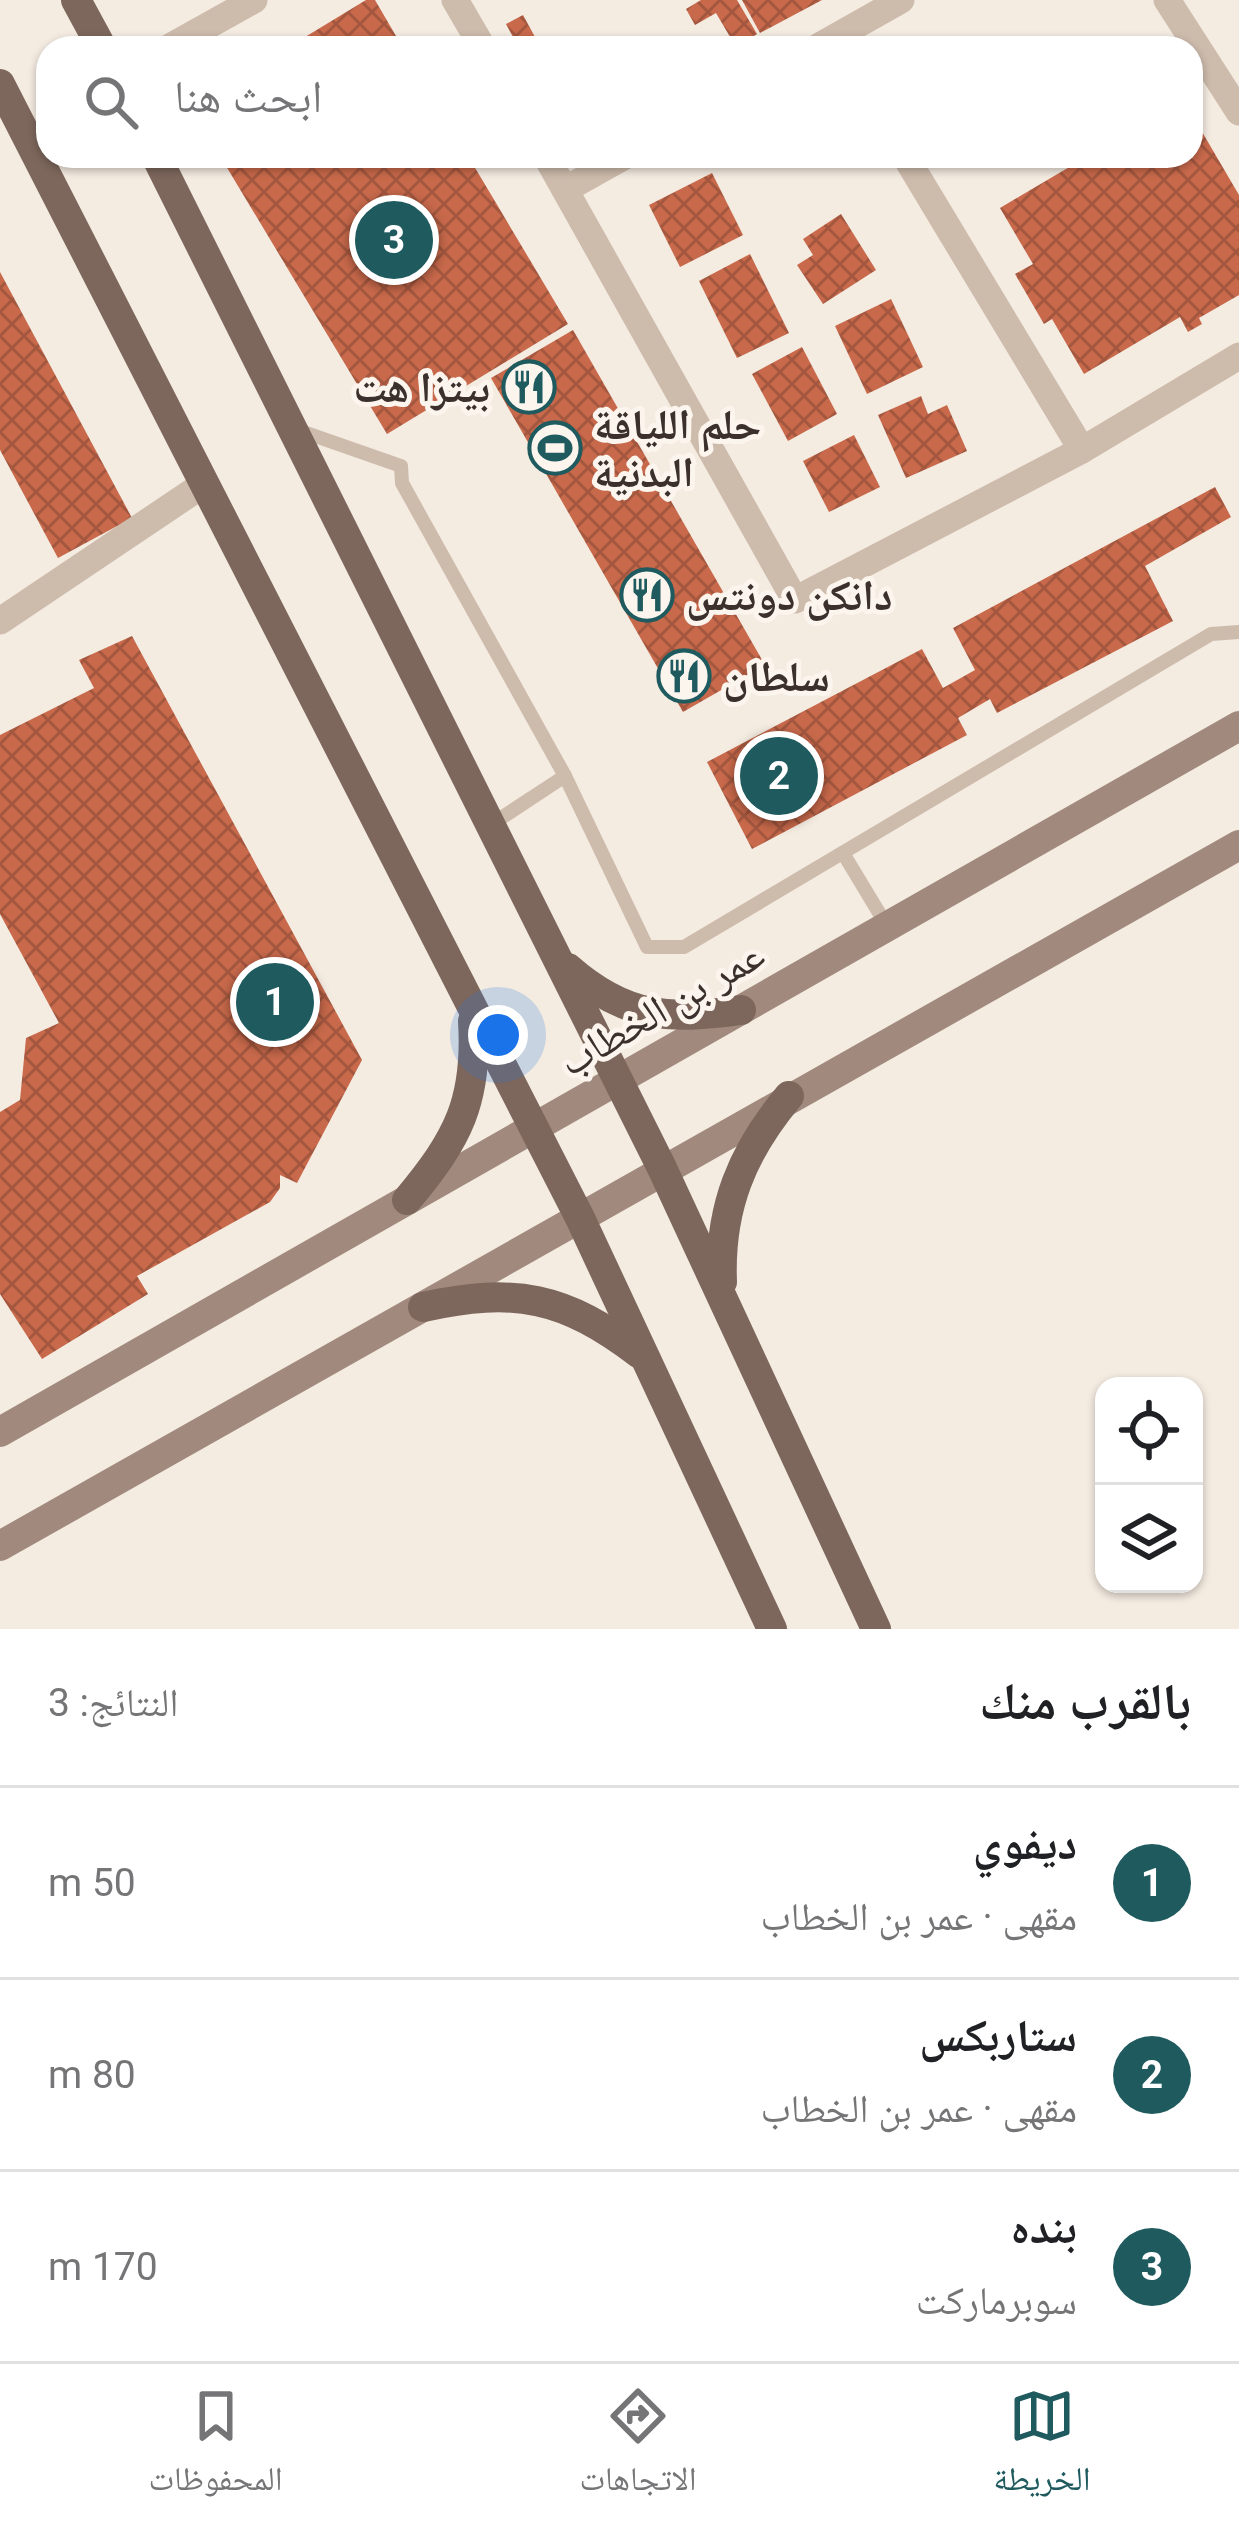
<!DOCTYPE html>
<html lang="ar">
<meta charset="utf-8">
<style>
body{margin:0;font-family:Roboto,"Noto Naskh Arabic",sans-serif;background:#f2f2f2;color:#202124;direction:rtl}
.controls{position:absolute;right:36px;bottom:36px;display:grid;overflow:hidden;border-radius:24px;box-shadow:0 3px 9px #0004}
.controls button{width:108px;height:108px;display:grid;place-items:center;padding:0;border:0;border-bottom:3px solid #e0e0e0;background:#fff;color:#202124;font:60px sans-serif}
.you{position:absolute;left:498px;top:1035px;width:42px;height:42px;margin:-30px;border:9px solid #fff;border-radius:50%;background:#1a73e8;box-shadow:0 0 0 18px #1a73e833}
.badge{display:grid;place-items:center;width:78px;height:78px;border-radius:50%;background:#1f5a5e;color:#fff;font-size:39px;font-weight:700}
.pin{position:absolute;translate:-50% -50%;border:6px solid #fff;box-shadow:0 3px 12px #0006}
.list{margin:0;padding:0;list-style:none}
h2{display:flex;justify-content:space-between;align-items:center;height:156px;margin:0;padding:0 48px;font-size:51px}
h2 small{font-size:39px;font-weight:400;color:#757577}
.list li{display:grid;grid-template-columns:78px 1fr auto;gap:36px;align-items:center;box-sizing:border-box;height:192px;padding:0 48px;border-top:3px solid #e0e0e0}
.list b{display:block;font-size:45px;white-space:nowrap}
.list p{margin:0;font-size:39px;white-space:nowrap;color:#757577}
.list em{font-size:39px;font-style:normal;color:#757577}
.icon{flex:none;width:66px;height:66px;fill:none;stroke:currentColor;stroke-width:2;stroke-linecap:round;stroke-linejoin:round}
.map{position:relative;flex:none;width:1239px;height:1629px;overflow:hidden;direction:ltr}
.search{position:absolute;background:#fff;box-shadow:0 3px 9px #0004;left:36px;right:36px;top:36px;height:132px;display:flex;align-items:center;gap:30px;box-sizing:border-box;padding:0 42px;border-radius:36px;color:#757577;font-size:45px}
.sheet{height:732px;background:#fff}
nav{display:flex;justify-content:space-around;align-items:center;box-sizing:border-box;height:168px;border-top:3px solid #e0e0e0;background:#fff;font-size:33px;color:#757577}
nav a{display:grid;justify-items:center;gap:6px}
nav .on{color:#1f5a5e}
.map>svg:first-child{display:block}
</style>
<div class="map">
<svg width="1239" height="1629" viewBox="0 0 1239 1629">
<defs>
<pattern id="building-cross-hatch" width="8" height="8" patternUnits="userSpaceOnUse" patternTransform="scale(3)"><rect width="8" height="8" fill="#c8694b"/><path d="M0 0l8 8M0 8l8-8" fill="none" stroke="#a4573f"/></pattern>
</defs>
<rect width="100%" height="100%" fill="#f4ebe1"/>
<g fill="url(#building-cross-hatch)">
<polygon points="366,0 375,0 403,48 287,48"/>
<polygon points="701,0 737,0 757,34 736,47 716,13 695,25 686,9"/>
<polygon points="742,0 822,0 760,33"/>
<polygon points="523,15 541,48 519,48 506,24"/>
<polygon points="602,37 608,48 582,48"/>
<polygon points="1191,113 1239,195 1239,295 1199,318 1202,324 1188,332 1180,317 1084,374 1052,319 1044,324 1015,274 1033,264 1000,208 1088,156 1191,156"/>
<polygon points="220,156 468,156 568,324 387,434"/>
<polygon points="815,156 845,156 820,167"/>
<polygon points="712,173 743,235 680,267 649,205"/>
<polygon points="841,214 876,270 823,304 797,265 813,255 803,239"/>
<polygon points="750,254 789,333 737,358 699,281"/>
<polygon points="0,272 132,518 58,558 0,450"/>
<polygon points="891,299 923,367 867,394 835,326"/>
<polygon points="573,330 765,665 683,712 491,378"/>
<polygon points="802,347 837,414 788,441 752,374"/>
<polygon points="921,396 928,414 947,405 967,451 906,478 878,415"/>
<polygon points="854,435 880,487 829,512 803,461"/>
<polygon points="1215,487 1231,517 1145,566 1173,621 997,713 990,699 958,718 967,735 752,849 707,762 922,649 943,688 975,670 953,628"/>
<polygon points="132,636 362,1060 297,1183 280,1175 280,1188 270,1202 137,1276 148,1294 42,1359 0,1294 0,1112 20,1100 26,1038 59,1023 0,914 0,735 94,688 79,660"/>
</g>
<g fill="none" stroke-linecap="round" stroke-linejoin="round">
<g stroke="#cdbbac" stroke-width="14">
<polyline points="295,429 401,466 402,483 565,776 647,947 684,947 1211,634 1239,632"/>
<polyline points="489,826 565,776"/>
<polyline points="843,853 887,926"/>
</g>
<g stroke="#cdbbac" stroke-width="27">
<polyline points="455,0 483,48"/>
<polyline points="1167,0 1239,112"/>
<polyline points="168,48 254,0"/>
<polyline points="816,48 901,0"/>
<polyline points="546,156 795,600 1082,450 1239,356"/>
<polyline points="905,156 1082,450"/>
<polyline points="566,189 625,156"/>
<polyline points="0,621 204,484"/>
</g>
<g stroke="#a18a7d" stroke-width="30">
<polyline points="0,1432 1239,726"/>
<polyline points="0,1546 1239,845"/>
</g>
<g stroke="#7d675c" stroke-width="30">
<polyline points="76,0 102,48"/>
<polyline points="0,84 580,1218 772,1629"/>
<polyline points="156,156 662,1168 876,1629"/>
<path d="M568,968C625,1018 669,1020 741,1010"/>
<path d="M407,1200C458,1139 478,1101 473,1021"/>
<path d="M722,1282C719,1208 742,1152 789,1096"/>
<path d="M423,1307C515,1287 564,1296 640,1354"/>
</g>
</g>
<defs>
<g id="restaurant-ring" transform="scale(2.7)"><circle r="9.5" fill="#fbf5ee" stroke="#1f5a5e" stroke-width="1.5"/><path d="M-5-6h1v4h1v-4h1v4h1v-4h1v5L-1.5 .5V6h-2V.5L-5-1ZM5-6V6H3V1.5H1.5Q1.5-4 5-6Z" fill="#1f5a5e"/></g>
<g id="stadium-ring" transform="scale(2.7)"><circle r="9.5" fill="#fbf5ee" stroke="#1f5a5e" stroke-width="1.5"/><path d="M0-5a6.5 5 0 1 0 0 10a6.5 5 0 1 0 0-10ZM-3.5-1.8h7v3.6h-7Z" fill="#1f5a5e"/></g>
</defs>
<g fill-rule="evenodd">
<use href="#restaurant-ring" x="529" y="387"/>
<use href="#stadium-ring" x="555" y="448"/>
<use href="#restaurant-ring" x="647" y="595"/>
<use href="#restaurant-ring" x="684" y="676"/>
</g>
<g text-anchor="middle" stroke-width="10" stroke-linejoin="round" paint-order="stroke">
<g font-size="42" font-weight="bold" fill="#3b302b" stroke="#fbf5ee" text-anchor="start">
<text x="490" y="402" text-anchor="end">بيتزا هت</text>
<text x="594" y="439">حلم اللياقة<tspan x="594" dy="48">البدنية</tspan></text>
<text x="686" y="610">دانكن دونتس</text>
<text x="723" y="691">سلطان</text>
</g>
<g font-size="42" fill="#3b302b" stroke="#fbf5ee">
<text transform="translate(661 1007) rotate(-30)" y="15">عمر بن الخطاب</text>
</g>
</g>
</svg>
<div class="controls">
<button><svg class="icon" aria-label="locate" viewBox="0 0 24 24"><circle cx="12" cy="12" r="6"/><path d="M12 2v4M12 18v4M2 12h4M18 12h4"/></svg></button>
<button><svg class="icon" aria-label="layers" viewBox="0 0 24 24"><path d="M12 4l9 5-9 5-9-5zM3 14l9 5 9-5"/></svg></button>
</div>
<div class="you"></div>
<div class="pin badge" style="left:275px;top:1002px">1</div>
<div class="pin badge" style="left:779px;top:776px">2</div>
<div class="pin badge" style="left:394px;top:240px">3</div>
<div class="search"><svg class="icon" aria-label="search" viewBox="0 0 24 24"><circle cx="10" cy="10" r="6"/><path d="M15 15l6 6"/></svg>ابحث هنا</div>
</div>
<section class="sheet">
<h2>بالقرب منك<small>النتائج: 3</small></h2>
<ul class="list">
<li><span class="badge">1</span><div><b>ديفوي</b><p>مقهى · عمر بن الخطاب</p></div><em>50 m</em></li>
<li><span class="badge">2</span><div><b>ستاربكس</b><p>مقهى · عمر بن الخطاب</p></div><em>80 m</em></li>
<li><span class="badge">3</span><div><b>بنده</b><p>سوبرماركت</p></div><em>170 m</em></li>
</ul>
</section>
<nav>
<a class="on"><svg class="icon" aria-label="map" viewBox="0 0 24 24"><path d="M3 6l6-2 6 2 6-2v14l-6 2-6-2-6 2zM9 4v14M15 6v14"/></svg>الخريطة</a>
<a><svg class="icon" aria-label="directions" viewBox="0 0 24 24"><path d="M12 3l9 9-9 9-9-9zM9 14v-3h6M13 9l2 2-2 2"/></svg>الاتجاهات</a>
<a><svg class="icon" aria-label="saved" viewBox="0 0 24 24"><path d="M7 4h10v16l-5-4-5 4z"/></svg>المحفوظات</a>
</nav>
